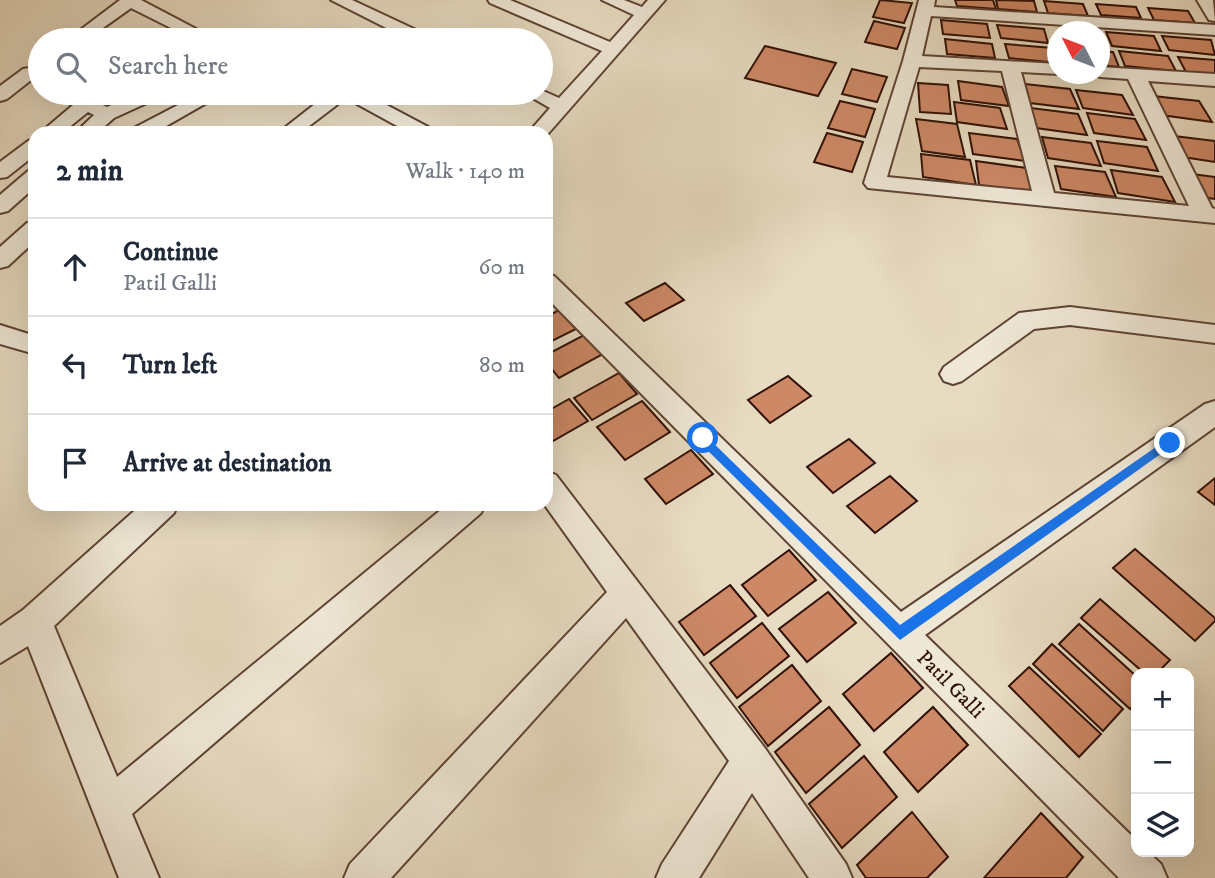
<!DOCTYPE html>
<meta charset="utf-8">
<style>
body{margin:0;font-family:"IM FELL DW Pica",serif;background:#f6f6f7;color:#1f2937}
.controls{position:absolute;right:21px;bottom:21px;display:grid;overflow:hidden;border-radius:14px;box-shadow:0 7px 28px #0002}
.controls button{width:63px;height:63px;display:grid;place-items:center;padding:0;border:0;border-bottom:2px solid #e0e1e3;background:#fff;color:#1f2937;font:35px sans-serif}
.compass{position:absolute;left:1047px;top:21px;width:63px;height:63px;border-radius:50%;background:#fff;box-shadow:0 7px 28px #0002;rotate:312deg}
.stop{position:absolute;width:21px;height:21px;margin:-16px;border:5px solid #1a73e8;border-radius:50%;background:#fff}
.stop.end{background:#1a73e8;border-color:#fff;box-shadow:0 2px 7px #0008}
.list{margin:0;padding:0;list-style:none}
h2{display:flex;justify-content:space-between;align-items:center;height:91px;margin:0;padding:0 28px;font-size:30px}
h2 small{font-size:23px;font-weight:400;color:#747a83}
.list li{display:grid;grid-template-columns:46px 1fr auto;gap:21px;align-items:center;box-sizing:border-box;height:98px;padding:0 28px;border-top:2px solid #e0e1e3}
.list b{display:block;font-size:26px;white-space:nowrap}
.list p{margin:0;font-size:23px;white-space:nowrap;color:#747a83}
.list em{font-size:23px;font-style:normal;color:#747a83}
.icon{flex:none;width:38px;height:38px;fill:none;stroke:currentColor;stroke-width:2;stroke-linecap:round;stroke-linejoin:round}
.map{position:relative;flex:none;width:1215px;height:878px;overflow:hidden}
.search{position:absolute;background:#fff;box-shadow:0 7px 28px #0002;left:28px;top:28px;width:525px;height:77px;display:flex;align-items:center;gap:18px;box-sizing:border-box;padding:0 24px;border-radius:38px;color:#747a83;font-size:26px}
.panel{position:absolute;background:#fff;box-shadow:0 7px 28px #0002;left:28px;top:126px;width:525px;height:385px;border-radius:21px}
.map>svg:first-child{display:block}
</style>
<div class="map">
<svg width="1215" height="878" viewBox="0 0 1215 878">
<rect width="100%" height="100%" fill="#e7dbc1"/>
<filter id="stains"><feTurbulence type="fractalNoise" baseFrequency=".00286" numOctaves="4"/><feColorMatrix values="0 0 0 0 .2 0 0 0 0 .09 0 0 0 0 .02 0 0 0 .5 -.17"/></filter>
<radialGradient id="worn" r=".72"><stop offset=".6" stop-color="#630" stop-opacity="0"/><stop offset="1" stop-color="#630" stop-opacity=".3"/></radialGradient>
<g fill="#cd8866" stroke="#301004" stroke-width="2">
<polygon points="880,0 912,3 904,23 873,17"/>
<polygon points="955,0 993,0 996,9 957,6"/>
<polygon points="996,0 1034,1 1037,12 998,9"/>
<polygon points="1044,1 1083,4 1088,16 1048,13"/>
<polygon points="1096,4 1136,7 1141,18 1101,15"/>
<polygon points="1148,8 1188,11 1195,23 1154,20"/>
<polygon points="941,20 987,24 990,38 943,34"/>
<polygon points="874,21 905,28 897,49 865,42"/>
<polygon points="997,25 1044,29 1048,43 1001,38"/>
<polygon points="1106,32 1154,36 1161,51 1112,46"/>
<polygon points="1162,36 1211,40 1215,55 1169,50"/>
<polygon points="945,39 992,44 995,58 947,54"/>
<polygon points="1005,44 1053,48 1058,63 1009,58"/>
<polygon points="765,46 836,63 818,96 745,78"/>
<polygon points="1100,51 1113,52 1119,67 1100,65"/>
<polygon points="1119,51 1168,56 1176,71 1125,66"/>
<polygon points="1178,57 1215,60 1215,75 1186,72"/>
<polygon points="852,69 887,77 877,102 842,94"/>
<polygon points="958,81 1002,87 1009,106 961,100"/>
<polygon points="918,83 948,85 951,114 920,112"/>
<polygon points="1025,84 1070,89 1079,109 1030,103"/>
<polygon points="1076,90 1122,95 1133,115 1083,108"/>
<polygon points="1153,96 1199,101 1212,122 1161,115"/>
<polygon points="840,101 875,109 865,137 828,128"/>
<polygon points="954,102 1000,108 1007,129 957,122"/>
<polygon points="1031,108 1078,114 1087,135 1036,128"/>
<polygon points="1087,113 1135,119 1146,140 1094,133"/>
<polygon points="916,119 957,124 965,157 922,151"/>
<polygon points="827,133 863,142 852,172 814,162"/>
<polygon points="969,133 1017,139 1025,161 973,154"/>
<polygon points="1174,136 1215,141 1215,162 1183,157"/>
<polygon points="1042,137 1091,143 1101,166 1048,158"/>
<polygon points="1097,141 1147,147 1158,171 1104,163"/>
<polygon points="921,154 970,160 976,185 923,177"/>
<polygon points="976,161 1026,168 1033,193 979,185"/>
<polygon points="1055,166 1105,172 1116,197 1061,189"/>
<polygon points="1111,170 1162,177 1175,202 1118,193"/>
<polygon points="1192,174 1215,177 1215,199 1202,197"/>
<polygon points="665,283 684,300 644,321 626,303"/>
<polygon points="559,310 576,329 546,344 546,317"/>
<polygon points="586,334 603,354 559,378 546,362 546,355"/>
<polygon points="619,373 637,394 592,420 574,398"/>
<polygon points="788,376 811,396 770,423 748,400"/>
<polygon points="569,399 588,421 546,445 546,412"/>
<polygon points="642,401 670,432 625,460 597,427"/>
<polygon points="849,439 875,463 833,493 807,467"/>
<polygon points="691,450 713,474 666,504 645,479"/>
<polygon points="890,476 917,501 875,533 847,506"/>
<polygon points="1215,478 1215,505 1198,492"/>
<polygon points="1135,549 1215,618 1215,621 1195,641 1113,568"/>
<polygon points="789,550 816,580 768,616 742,585"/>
<polygon points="730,585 756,616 704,655 679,622"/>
<polygon points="828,592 856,623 807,662 779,629"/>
<polygon points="1100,599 1170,660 1157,673 1144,673 1081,618"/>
<polygon points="762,623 789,656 737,698 710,663"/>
<polygon points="1079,624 1136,676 1136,701 1130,709 1059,644"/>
<polygon points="1052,644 1123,709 1103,731 1033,664"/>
<polygon points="891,653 923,688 874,731 843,694"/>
<polygon points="792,665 821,701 768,746 739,707"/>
<polygon points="1029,667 1101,734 1079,757 1009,686"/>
<polygon points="829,707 860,745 806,793 775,752"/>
<polygon points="933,707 968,745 918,792 884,752"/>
<polygon points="864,756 897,797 842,848 809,804"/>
<polygon points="912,812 948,857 927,878 866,878 857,865"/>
<polygon points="1041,813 1083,857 1066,878 984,878"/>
</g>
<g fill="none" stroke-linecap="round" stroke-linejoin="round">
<g stroke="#5e4333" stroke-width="4">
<g id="street">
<polygon points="120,0 141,0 217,40 195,40 131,8 86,40 67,40"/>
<polygon points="331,0 352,0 429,36 432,40 410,40"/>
<polygon points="488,0 510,0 610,42 634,15 602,0 624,0 642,7 648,0 665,0 546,136 546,133 528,133 550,108 524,93 541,93 541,90 559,98 602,51 490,3"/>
<path d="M919,0H935L934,7L1215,25V35L931,16L922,56L1058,64V74H1062H1058L1021,72L1054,193L1189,206L1128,79L1100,77L1092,74H1100V67L1215,74V86L1148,81L1212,208L1215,209V223L868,188L864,183L903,61ZM919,67L1002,71L1032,191L887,177Z"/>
<polygon points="1197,0 1213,0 1215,21 1209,20"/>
<polygon points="29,68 38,73 35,77 7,99 0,101 0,86 23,69"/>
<polygon points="54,93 77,93 107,107 138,93 162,93 160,97 114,118 97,133 75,133 94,115 88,112 62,133 40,133 73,105 56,97"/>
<polygon points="201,93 224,93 154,133 129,133 132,129"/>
<polygon points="329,93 364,93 432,129 435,133 410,133 346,98 300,133 278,133"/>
<polygon points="35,139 35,155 7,177 0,178 0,162 28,141"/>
<polygon points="35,169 35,187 8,211 0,213 0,195 28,171"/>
<polygon points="35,221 35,241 8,266 0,268 0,247 27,223"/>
<polygon points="546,274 554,276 901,612 1205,404 1215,401 1215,427 925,635 1136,840 1136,852 1148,852 1161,864 1167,878 1119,878 546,297"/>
<polygon points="1070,307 1215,325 1215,343 1070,325 1034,329 962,381 953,384 944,381 940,374 944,367 1019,313"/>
<polygon points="0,325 35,336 35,354 0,344"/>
<polygon points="546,471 556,475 764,747 846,864 852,878 809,878 752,793 699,878 656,878 662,864 729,761 626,618 391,878 344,878 350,864 607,592 544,504 546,504"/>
<polygon points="142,504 178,504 174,513 54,626 117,777 448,504 485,504 481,513 132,814 159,878 119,878 28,646 0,663 0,626 23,610"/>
</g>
</g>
<use href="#street" fill="#efe8d7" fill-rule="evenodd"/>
</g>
<polygon fill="#1a73e8" points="703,433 900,625 1166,440 1170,439 1176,443 900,640 699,442 699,435"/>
<g text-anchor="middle" stroke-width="5" stroke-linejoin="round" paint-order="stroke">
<g font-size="21" fill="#301004" stroke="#efe8d7">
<text transform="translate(951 684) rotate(45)" y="7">Patil Galli</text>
</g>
</g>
<rect width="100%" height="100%" filter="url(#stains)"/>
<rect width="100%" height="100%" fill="url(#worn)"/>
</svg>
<div class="controls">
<button>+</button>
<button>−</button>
<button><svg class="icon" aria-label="layers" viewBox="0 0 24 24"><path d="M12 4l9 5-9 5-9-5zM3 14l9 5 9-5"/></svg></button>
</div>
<svg class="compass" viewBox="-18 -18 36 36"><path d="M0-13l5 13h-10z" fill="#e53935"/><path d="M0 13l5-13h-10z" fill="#747a83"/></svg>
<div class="stop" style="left:703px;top:438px"></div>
<div class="stop end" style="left:1170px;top:443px"></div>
<div class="search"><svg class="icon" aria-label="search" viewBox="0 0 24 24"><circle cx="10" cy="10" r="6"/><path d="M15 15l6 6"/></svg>Search here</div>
<section class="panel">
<h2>2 min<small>Walk · 140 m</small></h2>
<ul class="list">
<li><svg class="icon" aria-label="ahead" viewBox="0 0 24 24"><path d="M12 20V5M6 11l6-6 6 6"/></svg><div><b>Continue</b><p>Patil Galli</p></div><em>60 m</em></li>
<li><svg class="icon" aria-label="left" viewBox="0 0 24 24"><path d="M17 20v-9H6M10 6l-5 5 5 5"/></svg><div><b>Turn left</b></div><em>80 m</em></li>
<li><svg class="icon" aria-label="arrive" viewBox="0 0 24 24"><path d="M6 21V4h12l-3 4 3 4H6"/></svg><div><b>Arrive at destination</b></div></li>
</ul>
</section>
</div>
